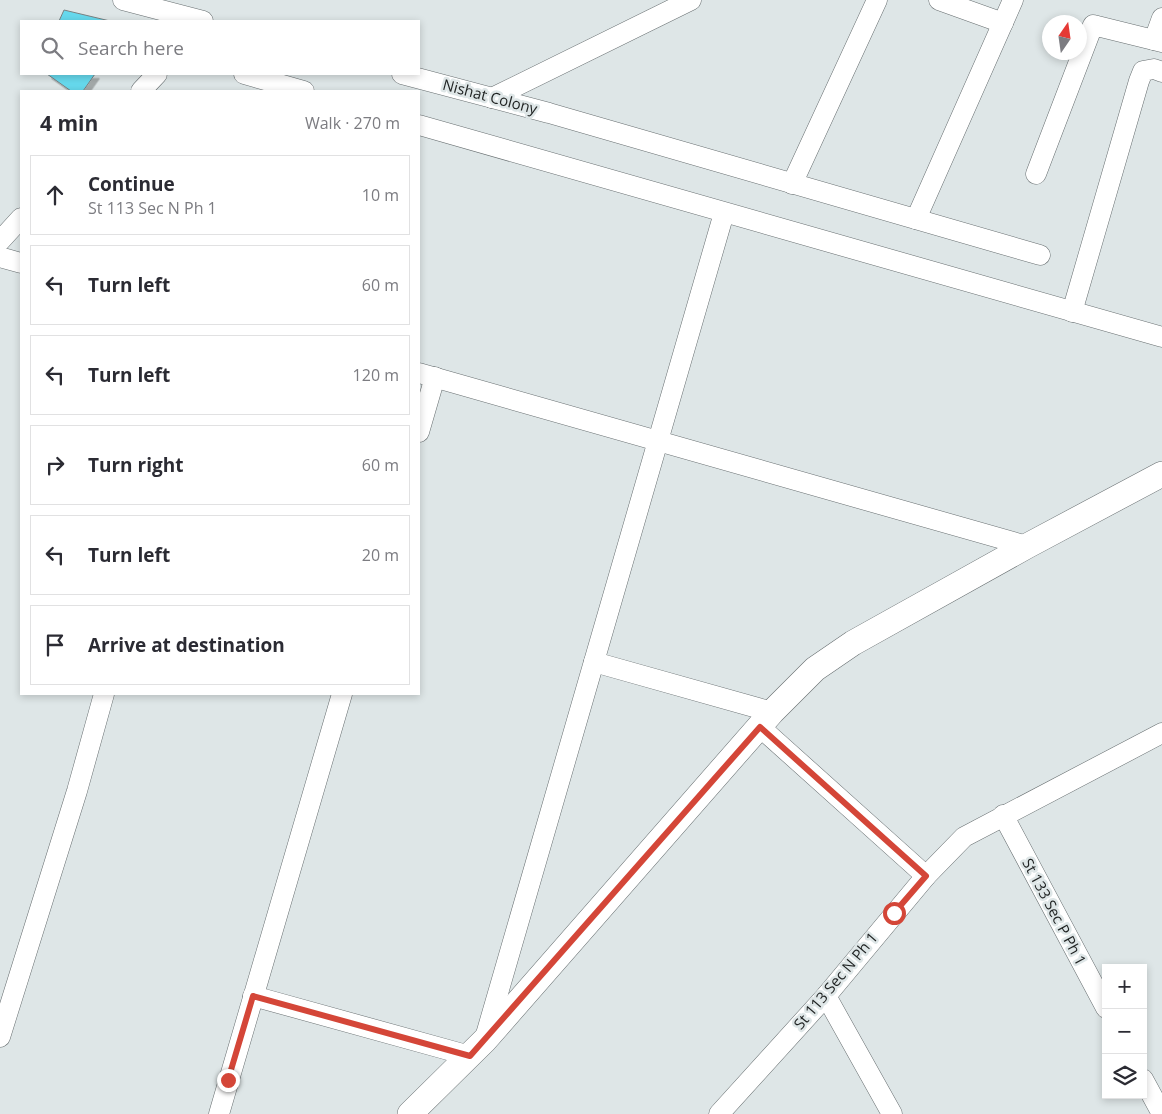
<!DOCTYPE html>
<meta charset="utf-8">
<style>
body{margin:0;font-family:"Open Sans",sans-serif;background:#f2f2f3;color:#2b2b33}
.controls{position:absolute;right:15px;bottom:15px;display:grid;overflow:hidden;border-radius:0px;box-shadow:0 2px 8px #0003}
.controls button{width:45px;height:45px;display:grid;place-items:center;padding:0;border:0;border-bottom:1px solid #e1e1e2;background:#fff;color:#2b2b33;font:25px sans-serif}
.compass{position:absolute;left:1042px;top:15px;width:45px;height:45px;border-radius:50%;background:#fff;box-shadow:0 2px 8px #0003;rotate:13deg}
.stop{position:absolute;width:15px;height:15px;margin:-11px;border:4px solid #d44638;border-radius:50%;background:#fff}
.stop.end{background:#d44638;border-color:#fff;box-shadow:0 1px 5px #0008}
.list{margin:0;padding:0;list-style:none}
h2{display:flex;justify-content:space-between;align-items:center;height:65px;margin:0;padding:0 20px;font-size:21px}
h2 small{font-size:16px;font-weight:400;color:#7c7c81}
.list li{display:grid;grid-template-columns:32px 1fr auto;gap:15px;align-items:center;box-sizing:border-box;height:80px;margin:0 10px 10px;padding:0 10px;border:1px solid #e1e1e2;border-radius:0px}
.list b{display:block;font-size:19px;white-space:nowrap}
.list p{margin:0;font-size:16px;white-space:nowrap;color:#7c7c81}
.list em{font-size:16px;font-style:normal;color:#7c7c81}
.icon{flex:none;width:28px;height:28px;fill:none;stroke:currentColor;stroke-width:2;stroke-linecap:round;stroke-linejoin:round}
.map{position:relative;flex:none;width:1162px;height:1114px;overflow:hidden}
.search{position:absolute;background:#fff;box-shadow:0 2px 8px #0003;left:20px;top:20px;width:400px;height:55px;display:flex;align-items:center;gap:12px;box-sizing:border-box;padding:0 18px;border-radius:0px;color:#7c7c81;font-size:19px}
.panel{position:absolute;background:#fff;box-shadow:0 2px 8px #0003;left:20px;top:90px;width:400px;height:605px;border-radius:0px}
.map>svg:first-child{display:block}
</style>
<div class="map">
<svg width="1162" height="1114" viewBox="0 0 1162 1114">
<defs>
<filter id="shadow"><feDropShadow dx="4.5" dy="4.5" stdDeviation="0" flood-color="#0004"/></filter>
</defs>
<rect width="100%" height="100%" fill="#dee6e7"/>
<g fill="#66d9ed" stroke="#798182" filter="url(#shadow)">
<polygon points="64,10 110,21 59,21"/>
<polygon points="47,74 95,74 83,91 71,91"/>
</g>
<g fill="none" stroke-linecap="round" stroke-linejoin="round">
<g stroke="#676e70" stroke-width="21">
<g id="minor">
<polyline points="123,0 203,21"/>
<polyline points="939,0 1003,23"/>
<polyline points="1154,40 1162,18"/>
<polyline points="244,74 304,91"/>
<polyline points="402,74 549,113 1040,255"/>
<polyline points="141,91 157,74"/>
<polyline points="492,98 691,0"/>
<polyline points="419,125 1162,337"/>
<polyline points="1036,174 1093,25 1162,42"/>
<polyline points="792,184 877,0"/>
<polyline points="916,219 1013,0"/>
<polyline points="0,241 21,218"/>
<polyline points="0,257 21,263"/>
<polyline points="1072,312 1139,81 1143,71 1154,69 1162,72"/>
<polyline points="419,373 1027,546"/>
<polyline points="419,432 435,377"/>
<polyline points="594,662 772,712"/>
<polyline points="760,727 926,876"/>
<polyline points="1003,815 1106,1008"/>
<polyline points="253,996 470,1056"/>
<polyline points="826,996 892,1114"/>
<polyline points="0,1037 77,791 104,694"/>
<polyline points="485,1038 724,213"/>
<polyline points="1143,1079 1162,1114"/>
<polyline points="219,1114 342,694"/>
<polyline points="719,1114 826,996 926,876 964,837 1162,733"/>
</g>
</g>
<g stroke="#676e70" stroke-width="26">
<polyline id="tertiary" points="410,1114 485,1040 772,712 815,669 853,643 1027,546 1162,474"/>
</g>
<use href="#minor" stroke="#fff" stroke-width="20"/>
<use href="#tertiary" stroke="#fff" stroke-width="25"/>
</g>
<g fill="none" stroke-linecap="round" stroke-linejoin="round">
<polyline stroke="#d44638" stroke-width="6" points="228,1080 253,996 470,1056 760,727 926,876 894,913"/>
</g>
<g text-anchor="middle" stroke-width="5" stroke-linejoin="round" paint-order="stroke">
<g font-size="15" fill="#1f2222" stroke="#dee6e7">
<text transform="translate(490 97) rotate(15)" y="5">Nishat Colony</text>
<text transform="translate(1054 912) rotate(62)" y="5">St 133 Sec P Ph 1</text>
<text transform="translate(836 981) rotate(-50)" y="5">St 113 Sec N Ph 1</text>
</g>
</g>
</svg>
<div class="controls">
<button>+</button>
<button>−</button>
<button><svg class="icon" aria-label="layers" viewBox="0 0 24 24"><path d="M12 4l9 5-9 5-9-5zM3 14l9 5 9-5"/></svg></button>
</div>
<svg class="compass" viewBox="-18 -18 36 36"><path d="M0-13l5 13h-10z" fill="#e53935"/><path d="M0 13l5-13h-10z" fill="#7c7c81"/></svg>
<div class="stop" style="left:894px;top:913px"></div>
<div class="stop end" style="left:228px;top:1080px"></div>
<div class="search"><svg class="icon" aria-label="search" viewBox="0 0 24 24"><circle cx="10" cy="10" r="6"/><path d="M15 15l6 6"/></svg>Search here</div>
<section class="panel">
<h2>4 min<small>Walk · 270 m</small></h2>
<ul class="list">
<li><svg class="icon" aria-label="ahead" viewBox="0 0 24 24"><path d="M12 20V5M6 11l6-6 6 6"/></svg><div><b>Continue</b><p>St 113 Sec N Ph 1</p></div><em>10 m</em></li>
<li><svg class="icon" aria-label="left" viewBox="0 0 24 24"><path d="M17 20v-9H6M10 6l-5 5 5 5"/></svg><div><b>Turn left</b></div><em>60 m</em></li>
<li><svg class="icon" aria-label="left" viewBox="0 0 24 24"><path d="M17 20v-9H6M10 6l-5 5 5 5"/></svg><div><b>Turn left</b></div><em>120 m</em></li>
<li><svg class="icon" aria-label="right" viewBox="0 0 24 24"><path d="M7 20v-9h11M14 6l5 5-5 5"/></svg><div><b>Turn right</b></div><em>60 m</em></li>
<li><svg class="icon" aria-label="left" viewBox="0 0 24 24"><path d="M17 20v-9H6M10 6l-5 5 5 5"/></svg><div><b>Turn left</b></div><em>20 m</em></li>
<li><svg class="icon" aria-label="arrive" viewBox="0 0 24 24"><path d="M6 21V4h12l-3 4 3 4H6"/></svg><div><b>Arrive at destination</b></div></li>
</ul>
</section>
</div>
